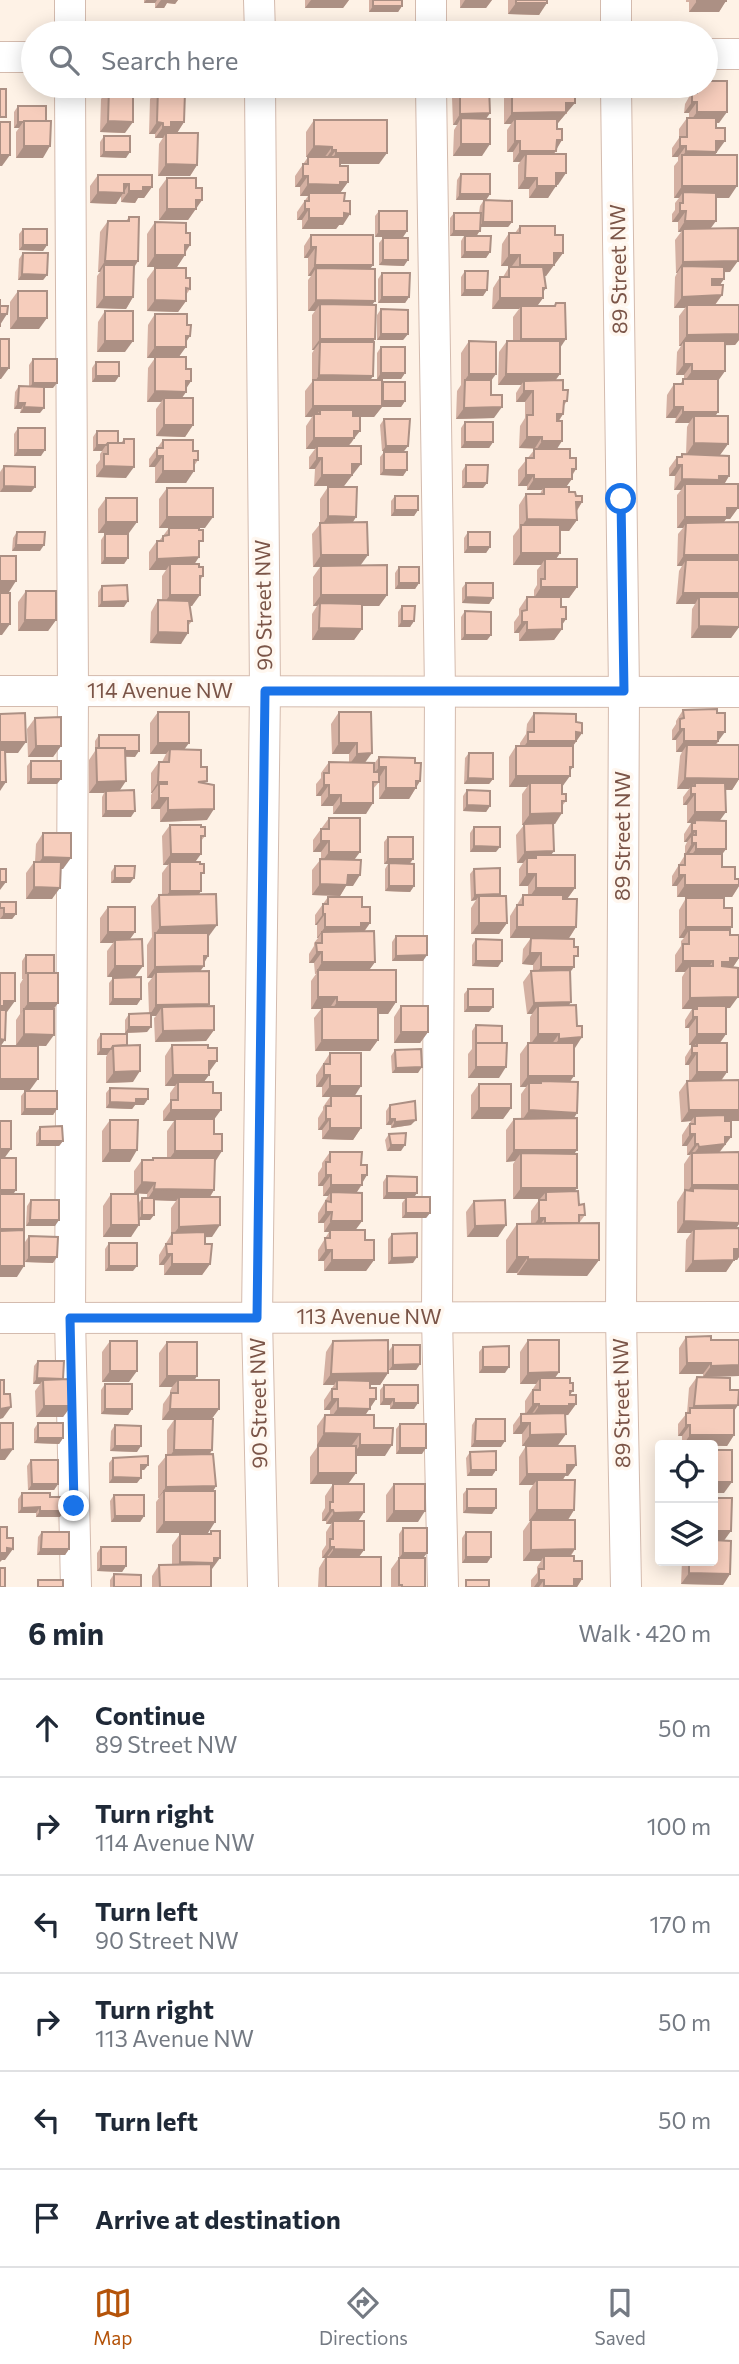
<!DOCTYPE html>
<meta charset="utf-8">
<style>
body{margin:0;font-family:Commissioner,sans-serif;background:#f6f6f7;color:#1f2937}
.controls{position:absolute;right:21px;bottom:21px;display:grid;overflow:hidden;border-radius:7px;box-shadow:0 4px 18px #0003}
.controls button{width:63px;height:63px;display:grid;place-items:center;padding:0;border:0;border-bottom:2px solid #e0e1e3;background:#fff;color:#1f2937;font:35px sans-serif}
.stop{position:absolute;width:21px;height:21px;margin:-16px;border:5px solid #1a73e8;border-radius:50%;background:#fff}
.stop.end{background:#1a73e8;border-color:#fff;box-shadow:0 2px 7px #0008}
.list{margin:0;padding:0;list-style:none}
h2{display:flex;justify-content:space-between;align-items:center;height:91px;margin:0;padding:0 28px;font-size:30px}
h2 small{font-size:23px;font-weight:400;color:#747a83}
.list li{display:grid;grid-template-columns:46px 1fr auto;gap:21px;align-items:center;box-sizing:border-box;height:98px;padding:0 28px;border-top:2px solid #e0e1e3}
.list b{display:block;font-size:26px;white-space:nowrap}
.list p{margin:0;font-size:23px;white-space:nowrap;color:#747a83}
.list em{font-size:23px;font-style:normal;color:#747a83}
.icon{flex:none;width:38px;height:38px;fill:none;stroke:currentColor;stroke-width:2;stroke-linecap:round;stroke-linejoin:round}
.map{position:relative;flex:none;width:739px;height:1587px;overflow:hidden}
.search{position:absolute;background:#fff;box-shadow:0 4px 18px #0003;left:21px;right:21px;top:21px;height:77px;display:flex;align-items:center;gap:18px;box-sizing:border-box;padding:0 24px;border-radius:38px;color:#747a83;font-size:26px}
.sheet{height:679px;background:#fff}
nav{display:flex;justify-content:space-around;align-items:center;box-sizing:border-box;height:98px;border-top:2px solid #e0e1e3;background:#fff;font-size:19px;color:#747a83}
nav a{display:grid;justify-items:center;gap:4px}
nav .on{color:#b45309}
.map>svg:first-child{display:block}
</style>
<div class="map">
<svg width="739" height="1587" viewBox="0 0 739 1587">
<rect width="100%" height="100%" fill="#fef2e6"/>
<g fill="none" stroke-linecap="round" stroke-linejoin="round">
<g stroke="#d4bbae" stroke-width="32">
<g id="minor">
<polyline points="259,0 260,33"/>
<polyline points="70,33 70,0"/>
<polyline points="431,33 431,0"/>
<polyline points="616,33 616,0"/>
<polyline points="706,54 739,54"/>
<polyline points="0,57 33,57"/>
<polyline points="70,86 73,691 70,1318 76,1587"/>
<polyline points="260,86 265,691 257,1318 263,1587"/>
<polyline points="431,86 440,691 437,1317 443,1587"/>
<polyline points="616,86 624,691 621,1317 626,1587"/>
<polyline points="0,691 739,692"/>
<polyline points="0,1318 739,1317"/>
</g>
</g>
<use href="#minor" stroke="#fff" stroke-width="30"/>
</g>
<g fill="#d4b0a2">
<polygon points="144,0 178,0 175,4 167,3 164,8 155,8 155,3 144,3"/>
<polygon points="305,0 351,0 349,0 343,8 305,8"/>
<polygon points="369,0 402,0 402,6 398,12 369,12"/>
<polygon points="460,0 492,0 486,8 460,8"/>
<polygon points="508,0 547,0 539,15 508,14"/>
<polygon points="686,0 726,0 719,12 689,12 689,2 686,2"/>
<polygon points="460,86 490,113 486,119 482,156 453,156 454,130 457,125 453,125 452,97"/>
<polygon points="507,86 567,86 567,114 565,114 558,123 557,123 556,151 554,154 558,185 556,184 548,198 529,198 529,189 518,189 518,165 520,162 513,162 513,152 507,152 507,130 511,124 504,124 504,90"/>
<polygon points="694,86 706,86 719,123 716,123 717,152 714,155 729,198 716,198 710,229 730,272 724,272 720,285 722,295 715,305 739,305 739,340 735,345 725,345 725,371 718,381 718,412 715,416 728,444 720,455 729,476 724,484 738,508 730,519 726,519 723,523 739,627 731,638 691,638 692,609 695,604 676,604 679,571 682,566 677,566 678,534 683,528 677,528 677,495 681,490 674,490 675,476 669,476 669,468 677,457 680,457 682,454 686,454 687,427 689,423 675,423 676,418 666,418 667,395 674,384 680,384 684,379 684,375 676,375 677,352 681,346 679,346 679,316 685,308 674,308 675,277 677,273 676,273 675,240 681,232 678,232 678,222 672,222 672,214 675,210 675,203 679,198 674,198 674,166 678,161 678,157 672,157 672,148 679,138 679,129 687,118 689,118 689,113 684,113 685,104 689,97 689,92"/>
<polygon points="109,88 125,133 100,132 101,99"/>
<polygon points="158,88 167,92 184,122 177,133 197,165 190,176 158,176 159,144 166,133 163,138 155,138 155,134 149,134 150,99"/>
<polygon points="18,106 43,158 16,158 16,132 19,128 14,128 14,112"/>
<polygon points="314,120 379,164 340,164 340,166 348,182 340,193 343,225 339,225 336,229 302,229 302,220 297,220 297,212 308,196 300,196 300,187 295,187 295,176 308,157 306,157 306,132"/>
<polygon points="104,136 126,158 100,157 100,142"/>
<polygon points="461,174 490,194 486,200 456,200 457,180"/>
<polygon points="98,175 152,187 144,198 138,198 135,203 121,202 121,196 116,204 90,203 90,186"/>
<polygon points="167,178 196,188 202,200 188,220 159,220 159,189"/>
<polygon points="484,200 512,222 508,227 480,227 477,236 490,252 486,258 461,258 461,241 464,236 450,236 450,218 454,213 479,213 480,206"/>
<polygon points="379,211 407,231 403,237 375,237 375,216"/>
<polygon points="129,217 138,261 134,268 133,297 126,309 96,308 97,276 100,272 98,272 100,232 108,221 126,221"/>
<polygon points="155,222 186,233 190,245 177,267 147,267 147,234"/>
<polygon points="520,226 555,235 563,253 546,276 544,276 543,298 537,306 554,306 556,303 560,348 560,374 555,380 563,390 567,401 563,407 563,414 559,421 557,449 570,458 576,469 566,487 569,492 582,502 577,511 577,520 569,531 560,531 560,553 556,559 577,587 569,598 561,598 561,607 566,619 562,625 562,629 554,640 519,641 519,633 514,633 514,622 519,615 519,609 527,597 534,597 534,590 537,585 537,570 541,565 513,565 513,536 519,528 519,505 526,494 540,494 542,490 527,490 527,486 518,486 518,470 535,449 519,448 520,426 525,418 525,402 516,402 516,393 521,385 498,385 499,352 507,341 513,341 513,317 519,309 492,309 493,288 500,277 503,277 509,267 512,267 512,266 501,266 502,244 509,233 515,233"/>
<polygon points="23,229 47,245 43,251 19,250 19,234"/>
<polygon points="311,235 370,269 375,339 373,342 373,376 370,380 382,382 405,401 401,407 382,407 374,417 360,417 352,442 348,446 353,475 352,475 344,486 314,486 315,469 309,469 309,457 315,449 306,449 306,426 312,417 305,417 305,391 312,382 312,353 314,350 312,350 312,315 315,311 308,311 308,280 311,276 308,276 308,258 304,258 304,246"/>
<polygon points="383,238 404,266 379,265 379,243"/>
<polygon points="23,253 47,275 43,280 18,280 19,259"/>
<polygon points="155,268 186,278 190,289 186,295 186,301 178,312 147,311 147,279"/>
<polygon points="465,271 487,290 483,296 461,296 461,277"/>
<polygon points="382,273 409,297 405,303 378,303 378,279"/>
<polygon points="18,291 39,329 10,329 10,302"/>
<polygon points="381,309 408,334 403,340 377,340 377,315"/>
<polygon points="105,311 125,352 97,352 98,322"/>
<polygon points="155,314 186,342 179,357 186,369 191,381 186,388 186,392 182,398 193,425 185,437 156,436 156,409 161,402 147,402 148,368 155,358 147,358 148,325"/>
<polygon points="469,341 491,381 491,395 494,418 456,419 457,391 461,385 461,353"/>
<polygon points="381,347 405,373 401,379 377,379 377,353"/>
<polygon points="33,359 53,388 44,388 40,413 20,413 21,409 14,409 15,392 19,386 29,387 29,365"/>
<polygon points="96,362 119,376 115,382 92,382 92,368"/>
<polygon points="384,419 408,446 404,451 382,451 380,425"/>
<polygon points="465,422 493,442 489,448 461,448 461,428"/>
<polygon points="18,428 41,456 14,456 14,434"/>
<polygon points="97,431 118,443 121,443 124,439 126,478 96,477 96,465 100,460 100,454 102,451 93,451 93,437"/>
<polygon points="163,440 193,451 198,460 194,466 186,483 155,483 155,467 149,467 149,459"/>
<polygon points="384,452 407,470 403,476 380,475 380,457"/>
<polygon points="466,465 487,483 483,488 462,488 462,471"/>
<polygon points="4,466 35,487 31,492 0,492 0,472"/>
<polygon points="328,487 356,517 352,523 360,565 387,595 379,606 362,606 362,629 354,640 312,640 312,614 317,606 313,606 313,577 320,567 313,567 312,534 320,524 320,499"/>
<polygon points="167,488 205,528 199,528 199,546 194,564 199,567 203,576 200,581 192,606 190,606 192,621 188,626 181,644 150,643 151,612 158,600 162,600 162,576 166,570 149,570 149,552 157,541 159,541 169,528 188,528 159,528 159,499"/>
<polygon points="395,496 418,510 414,516 391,516 391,501"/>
<polygon points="106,498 129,533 98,533 98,509"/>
<polygon points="17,532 40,551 12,551 13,538"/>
<polygon points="468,532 490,547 486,553 464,553 464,538"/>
<polygon points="105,534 128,558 124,564 101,564 101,540"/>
<polygon points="399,567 419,583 415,589 395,589 395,573"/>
<polygon points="466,583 493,598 489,604 462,603 462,588"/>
<polygon points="102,586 124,607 98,607 98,592"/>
<polygon points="26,591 56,620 48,631 18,631 18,602"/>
<polygon points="402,606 414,621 410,627 398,627 398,612"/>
<polygon points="465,611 491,635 487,640 461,640 461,617"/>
<polygon points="683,710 718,743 715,745 739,745 739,779 732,790 725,790 720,820 726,849 722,854 722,867 735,879 739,879 739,886 732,897 677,897 677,886 672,886 672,876 685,855 685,846 687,842 684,842 684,834 691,823 687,823 687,805 683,805 683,797 689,789 677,789 680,756 682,752 676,752 676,740 672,740 672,730 676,724 676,721"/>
<polygon points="158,712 184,749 201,767 205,783 207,820 160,822 160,809 151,809 151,795 152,793 151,793 151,773 159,762 162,762 166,754 150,754 150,723"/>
<polygon points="339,712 371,712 365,763 374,764 379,757 415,763 420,781 409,799 379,799 379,782 373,789 366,814 333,814 333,806 321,806 321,796 316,796 316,784 321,778 321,773 329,762 349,762 349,754 332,754 331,724"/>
<polygon points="534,713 576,722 582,733 573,746 570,771 562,787 562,794 566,801 562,806 555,824 553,824 551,855 575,888 567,899 576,927 569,938 510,938 510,916 523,895 528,895 528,886 519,886 519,869 523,863 517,863 516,835 524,825 522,825 522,794 527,787 509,787 509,757 516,746 520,746 520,743 526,734 527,724"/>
<polygon points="35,718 61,746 53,757 28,757 27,729"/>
<polygon points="99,735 135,757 125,757 119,791 131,817 102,817 102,797 104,793 89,793 89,760 95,751 95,741"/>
<polygon points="469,753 493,779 489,784 464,784 465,758"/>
<polygon points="31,761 57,784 27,784 27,766"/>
<polygon points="467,790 490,806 486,812 463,811 463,796"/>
<polygon points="329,818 354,860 353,886 346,886 340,896 312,895 312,870 321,859 321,852 313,852 313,840"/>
<polygon points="170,825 201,827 205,836 201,841 195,862 201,878 201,891 199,894 209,936 208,936 208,956 200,971 209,1004 208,1006 214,1030 206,1041 155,1042 154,1018 156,1016 151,1016 147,1032 125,1033 125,1020 129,1014 149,1013 148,983 152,978 147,978 147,945 152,937 151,906 159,895 162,895 162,873 168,865 163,865 162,836"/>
<polygon points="474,827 496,852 470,852 470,833"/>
<polygon points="43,833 63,869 60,869 52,899 26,899 26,873 34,862 35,862 36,844"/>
<polygon points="388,837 413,859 410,864 414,886 410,892 385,891 385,869 388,864 384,864 384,842"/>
<polygon points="115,866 134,878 130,883 111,883 111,872"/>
<polygon points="474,869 499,896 507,923 499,934 471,934 471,908 476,900 471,901 470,874"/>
<polygon points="328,897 362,907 370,923 364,932 375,962 369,970 396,1002 388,1014 378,1014 378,1040 370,1051 315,1051 314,1018 321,1009 311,1009 311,981 316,974 315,974 314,963 309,963 309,954 314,946 314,943 318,938 317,938 317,925 315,925 315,915"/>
<polygon points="686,898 724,908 732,927 729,930 739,958 733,967 730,1008 726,1008 726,1034 720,1043 727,1072 721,1081 739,1080 739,1121 731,1121 731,1137 719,1153 739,1152 739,1224 736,1228 739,1228 739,1257 737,1260 734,1260 726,1272 685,1272 686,1240 691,1233 677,1233 677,1202 684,1191 684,1164 690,1155 687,1155 687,1146 682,1146 682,1135 691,1121 681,1122 679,1092 687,1081 689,1081 689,1065 685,1065 685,1057 692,1046 695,1045 689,1045 689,1028 685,1028 685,1020 692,1009 682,1009 682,977 685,972 675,972 675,955 681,946 681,941 684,938 679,938 679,910"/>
<polygon points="0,902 16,914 12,919 0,919"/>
<polygon points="108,907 135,932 130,939 142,939 107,977 107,951 113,943 100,943 100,918"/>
<polygon points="396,936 423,961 392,961 392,942"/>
<polygon points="531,938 574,961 570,973 569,1005 574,1048 571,1081 577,1113 574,1118 575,1191 579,1205 585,1215 579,1223 599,1260 587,1276 517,1275 517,1273 506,1273 506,1240 517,1224 531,1224 531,1211 539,1200 540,1199 513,1199 513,1164 515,1161 506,1162 506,1130 514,1119 521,1119 521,1094 526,1087 520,1087 520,1054 528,1043 530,1043 530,1017 532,1014 527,1014 523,982 531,971 533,971 533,965 522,964 523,949"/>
<polygon points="476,939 498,967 472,966 472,945"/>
<polygon points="26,955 54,973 58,1003 53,1009 46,1046 16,1045 16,1020 20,1014 20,984 23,979 22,979 22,961"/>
<polygon points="113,978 137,1005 109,1005 109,983"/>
<polygon points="468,989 489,1012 464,1012 464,994"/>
<polygon points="401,1006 428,1032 420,1043 394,1043 394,1017"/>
<polygon points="476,1025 502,1043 499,1078 468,1078 468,1054 472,1049 472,1031"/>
<polygon points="101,1034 127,1045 133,1082 106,1083 106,1057 107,1055 97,1055 97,1040"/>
<polygon points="172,1045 209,1072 209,1075 203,1082 214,1119 214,1190 210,1197 212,1237 205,1237 205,1244 210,1264 202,1275 164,1275 164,1265 159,1265 159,1255 171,1235 171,1208 176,1201 154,1200 154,1215 150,1220 139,1220 131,1237 103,1237 103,1206 111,1194 138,1204 142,1198 147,1198 147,1194 134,1193 134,1171 142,1160 152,1160 153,1158 167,1158 167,1131 174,1121 163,1121 163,1111 170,1102 170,1093 175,1086 165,1086 165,1056"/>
<polygon points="395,1050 418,1073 392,1073 391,1056"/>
<polygon points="330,1053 354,1096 361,1128 353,1140 322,1139 322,1130 318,1130 318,1118 323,1110 323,1107 330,1097 322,1097 322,1087 316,1087 316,1075"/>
<polygon points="479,1084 511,1108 503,1119 471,1119 471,1095"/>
<polygon points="110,1088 144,1105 135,1105 132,1109 106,1108 106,1093"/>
<polygon points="25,1091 57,1109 53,1115 21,1115 21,1096"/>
<polygon points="390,1105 411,1125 391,1128 391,1125 386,1125 386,1111"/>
<polygon points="110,1120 130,1162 102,1162 102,1131"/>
<polygon points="40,1127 63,1141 59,1146 36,1146 36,1133"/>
<polygon points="389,1134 401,1151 387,1151 385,1140"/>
<polygon points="330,1152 362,1183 362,1185 356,1193 362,1221 355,1230 365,1240 374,1260 366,1271 324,1271 324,1261 318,1261 318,1250 329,1232 324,1232 324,1223 318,1223 318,1213 328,1196 323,1196 323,1186 318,1186 318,1173 322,1167 322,1163"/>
<polygon points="387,1176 430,1213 426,1218 402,1218 402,1203 405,1199 383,1199 383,1182"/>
<polygon points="31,1200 55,1226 26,1226 27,1206"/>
<polygon points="474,1201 498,1237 467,1237 466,1212"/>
<polygon points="392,1234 413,1263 388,1264 388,1239"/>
<polygon points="29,1236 53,1263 25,1262 25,1242"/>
<polygon points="109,1243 133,1271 105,1271 105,1249"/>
<polygon points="686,1337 711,1340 739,1340 739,1376 703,1377 703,1374 679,1374 679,1348"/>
<polygon points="528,1340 559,1372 555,1378 570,1383 573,1391 570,1395 576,1404 568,1415 565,1415 566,1434 558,1445 576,1465 568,1476 565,1476 563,1480 574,1510 568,1520 575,1549 571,1556 574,1561 582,1579 577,1587 531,1587 531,1580 537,1573 537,1567 541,1561 523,1561 523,1531 530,1521 529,1521 529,1491 533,1485 519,1485 519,1457 526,1446 522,1446 522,1434 513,1434 513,1425 521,1414 525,1414 525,1401 536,1384 520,1384 520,1352"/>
<polygon points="110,1341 129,1382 102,1382 102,1352"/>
<polygon points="333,1341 388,1373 380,1385 370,1385 370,1388 376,1399 365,1415 374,1428 385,1456 356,1456 356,1473 348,1484 310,1484 310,1457 318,1446 352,1446 352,1445 317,1445 317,1426 325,1415 330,1415 330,1410 324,1410 324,1400 334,1385 323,1385 326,1352"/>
<polygon points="167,1342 219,1409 211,1419 212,1450 210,1454 216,1486 213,1491 208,1533 156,1533 156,1502 159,1498 158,1498 158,1466 167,1455 167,1430 174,1420 162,1420 163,1404 170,1394 170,1391 172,1387 159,1387 159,1353"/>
<polygon points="393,1345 420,1364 416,1370 389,1370 389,1351"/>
<polygon points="483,1347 505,1373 479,1373 479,1352"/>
<polygon points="38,1361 63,1379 71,1406 63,1417 36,1417 35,1391 40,1384 33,1384 34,1366"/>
<polygon points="697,1377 730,1390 738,1405 734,1410 734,1435 727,1446 682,1445 682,1436 678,1436 678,1424 687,1413 689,1388"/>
<polygon points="105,1384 132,1409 128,1415 101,1414 101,1390"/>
<polygon points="384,1385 414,1409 390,1409 390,1405 380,1405 380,1390"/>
<polygon points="476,1419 501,1447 471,1447 472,1425"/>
<polygon points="38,1423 63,1438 59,1444 34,1443 34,1429"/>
<polygon points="400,1424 422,1454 396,1454 396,1429"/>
<polygon points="115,1425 137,1452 110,1451 111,1431"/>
<polygon points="470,1452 496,1470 492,1476 467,1476 466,1458"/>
<polygon points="113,1458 148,1465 144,1470 141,1470 137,1483 109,1483 109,1463"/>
<polygon points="31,1460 58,1484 54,1490 28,1490 27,1466"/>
<polygon points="333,1484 364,1512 358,1521 364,1550 358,1557 381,1587 318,1587 319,1568 325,1558 322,1558 322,1551 326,1545 326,1532 331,1524 326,1524 326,1521 322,1521 322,1513 325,1508 325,1496"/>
<polygon points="394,1484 418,1522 386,1522 386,1495"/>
<polygon points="467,1489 492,1514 463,1513 463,1494"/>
<polygon points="22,1493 50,1497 60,1517 36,1517 36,1513 18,1513 18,1499"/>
<polygon points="114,1495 144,1516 140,1522 111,1522 110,1501"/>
<polygon points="403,1528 427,1553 423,1558 425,1587 391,1587 391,1569 399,1558 399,1534"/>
<polygon points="211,1531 212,1569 211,1569 211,1587 152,1587 152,1576 159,1565 172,1565 172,1545 180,1534 209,1534"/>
<polygon points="42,1532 69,1549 65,1555 37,1555 38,1537"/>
<polygon points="466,1532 491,1557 487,1563 462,1563 462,1538"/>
<polygon points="725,1540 730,1574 723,1585 681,1584 682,1561 713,1561"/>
<polygon points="101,1547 126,1566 122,1572 97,1571 97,1553"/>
<polygon points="114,1574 141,1587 110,1587 110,1580"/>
</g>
<g fill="#ac9084">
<polygon points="146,0 157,0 155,3 144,3"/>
<polygon points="161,0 178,0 175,4 167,3 164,8 155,8"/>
<polygon points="311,0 351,0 349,0 343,8 305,8"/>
<polygon points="465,0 492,0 486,8 460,8"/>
<polygon points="697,1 726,1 719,12 689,12"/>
<polygon points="516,3 547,3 539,15 508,14"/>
<polygon points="373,6 402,6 398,12 369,12"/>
<polygon points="692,102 697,102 689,113 684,113"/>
<polygon points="566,103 575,103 558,123 515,124 515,119 511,124 504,124 512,113"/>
<polygon points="697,112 727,112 719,123 689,123"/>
<polygon points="490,113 482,124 461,118 457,125 453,125 460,114"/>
<polygon points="108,121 133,122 125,133 100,132"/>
<polygon points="18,122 23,122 19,128 14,128"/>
<polygon points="157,122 163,123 155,134 149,134"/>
<polygon points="171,122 184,122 177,133 166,133 163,138 155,138 163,127"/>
<polygon points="557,140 562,140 549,162 526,154 520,162 513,162 520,151"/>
<polygon points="515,141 520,141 513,152 507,152"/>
<polygon points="716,141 725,141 709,163 682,157 686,151"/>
<polygon points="461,144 490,144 482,156 453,156"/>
<polygon points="24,146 50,146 43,158 16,158"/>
<polygon points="314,146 332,147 324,158 306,157"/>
<polygon points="680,146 686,146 678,157 672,157"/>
<polygon points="332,150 336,150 328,161 324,161"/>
<polygon points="104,152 130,152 126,158 100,157"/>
<polygon points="336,153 387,153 379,164 328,164"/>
<polygon points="0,155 10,155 2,166 0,166"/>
<polygon points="166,164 197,165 190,176 158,176"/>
<polygon points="556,173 566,173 558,185 548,184"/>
<polygon points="303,176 308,176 300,187 295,187"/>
<polygon points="525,178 537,178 529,189 518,189"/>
<polygon points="340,182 348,182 340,193 309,193 308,196 300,196 308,184"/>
<polygon points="124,184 129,184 116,204 90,203 98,192"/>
<polygon points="537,186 556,186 548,198 529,198"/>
<polygon points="682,186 737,186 729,198 683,198 683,192 679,198 674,198"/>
<polygon points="143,187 152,187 144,198 138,198 135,203 121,202 129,191"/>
<polygon points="460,194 490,194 486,200 456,200"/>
<polygon points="196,200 202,200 188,220 159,220 167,209"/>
<polygon points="305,209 309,209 302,220 297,220"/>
<polygon points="680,211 686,211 678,222 672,222"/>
<polygon points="344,213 350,214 343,225 339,225 336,229 302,229 309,218"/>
<polygon points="685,221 716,221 708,232 683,229 681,232 678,232"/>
<polygon points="483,222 512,222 508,227 479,227"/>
<polygon points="379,231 407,231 403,237 375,237"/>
<polygon points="454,231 480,231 476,236 450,236"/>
<polygon points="23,245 47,245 43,251 19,250"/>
<polygon points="185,245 190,245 183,255 185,255 177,267 147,267 155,255"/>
<polygon points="311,247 316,247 308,258 304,258"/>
<polygon points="465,252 490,252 486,258 461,258"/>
<polygon points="554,253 563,253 555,264 546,264"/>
<polygon points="509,255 520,255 512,266 501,266"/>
<polygon points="383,260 408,260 404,266 379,265"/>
<polygon points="105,261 138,261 130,272 104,265 100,272 98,272"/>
<polygon points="738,261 730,272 682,273 682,266 677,273 676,273 683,262"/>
<polygon points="315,265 373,265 365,276 316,268 311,276 308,276"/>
<polygon points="520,265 554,265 546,276 512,276"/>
<polygon points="22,274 47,275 43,280 18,280"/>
<polygon points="712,279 724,279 716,291 705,291"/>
<polygon points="543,288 546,288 539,298 543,298 535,309 521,306 519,309 492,309 500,298"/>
<polygon points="465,290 487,290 483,296 461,296"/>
<polygon points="722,295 714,306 687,305 685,308 674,308 682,297"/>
<polygon points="104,297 133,297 126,309 96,308"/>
<polygon points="382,297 409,297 405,303 378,303"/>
<polygon points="155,300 186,301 178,312 147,311"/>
<polygon points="316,300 375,301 367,312 320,304 315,311 308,311"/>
<polygon points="0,314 7,314 0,325"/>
<polygon points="18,318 47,318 39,329 10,329"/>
<polygon points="381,334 408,334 403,340 377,340"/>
<polygon points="739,334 739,340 735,345 684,346 684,341 681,346 679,346 687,335"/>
<polygon points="186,336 190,336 183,347 186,347 178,358 147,358 155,347"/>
<polygon points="320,339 375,339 368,350 320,342 314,350 312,350"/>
<polygon points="521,339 566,339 558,351 513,350"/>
<polygon points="105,341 133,341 125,352 97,352"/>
<polygon points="684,364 692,364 684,375 676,375"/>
<polygon points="0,368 9,368 1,379 0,379"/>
<polygon points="692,371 725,371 717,382 684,382"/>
<polygon points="381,373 405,373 401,379 377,379"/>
<polygon points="469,374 496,374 488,385 465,380"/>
<polygon points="506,374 560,374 552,385 524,381 521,385 498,385"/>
<polygon points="319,375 373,376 366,387 313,385"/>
<polygon points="96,376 119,376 115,382 92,382"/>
<polygon points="186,381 191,381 184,392 186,392 178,403 164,398 161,402 147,402 155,391"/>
<polygon points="33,383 57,383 53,388 29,388"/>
<polygon points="524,391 533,391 525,402 516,402"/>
<polygon points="383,401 405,401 401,407 382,407 374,417 318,417 320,414 320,410 315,417 314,414 312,417 305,417 313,406"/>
<polygon points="18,403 25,403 21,409 14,409"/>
<polygon points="24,407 44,408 40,413 20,413"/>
<polygon points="502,407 494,418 456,419 464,408"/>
<polygon points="674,407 683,407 676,418 666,418"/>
<polygon points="683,412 718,412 710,424 694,416 689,423 675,423"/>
<polygon points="557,414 563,414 555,426"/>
<polygon points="164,425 193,425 185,437 156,436"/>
<polygon points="354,431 360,431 346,449 317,446 315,449 306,449 314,438"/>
<polygon points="527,437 542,437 535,448 519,448"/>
<polygon points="542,441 562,441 555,452 535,452"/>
<polygon points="465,442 493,442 489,448 461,448"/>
<polygon points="694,443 728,444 720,455 686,455"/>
<polygon points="97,445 106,445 102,451 93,451"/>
<polygon points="386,446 408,446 404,451 382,451"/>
<polygon points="18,450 45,450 41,456 14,456"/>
<polygon points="157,456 163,456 155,467 149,467"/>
<polygon points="317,458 322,458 315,469 309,469"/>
<polygon points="352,464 361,464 344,486 314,486 322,475"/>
<polygon points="677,465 682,465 675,476 669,476"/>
<polygon points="104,466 134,467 126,478 96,477"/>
<polygon points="572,469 576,469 569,479 572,479 564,490 544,487 542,490 527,490 534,479"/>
<polygon points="384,470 407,470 403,476 380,475"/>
<polygon points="163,471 194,471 186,483 155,483"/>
<polygon points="526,475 534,475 527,486 518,486"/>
<polygon points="719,476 729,476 722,488 685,484 681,490 674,490 682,479"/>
<polygon points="466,483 487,483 483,488 462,488"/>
<polygon points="4,486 35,487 31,492 0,492"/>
<polygon points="576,502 582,502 575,513"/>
<polygon points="727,508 738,508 730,519 726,519 720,528 686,523 683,528 677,528 685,517"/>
<polygon points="395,510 418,510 414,516 391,516"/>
<polygon points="328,516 356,517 349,528 320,528"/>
<polygon points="167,517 213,517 205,528 159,528"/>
<polygon points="527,519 577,520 569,531 521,530 521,527"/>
<polygon points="106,522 137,522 129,533 98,533"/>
<polygon points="16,545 44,545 40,551 12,551"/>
<polygon points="468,547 490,547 486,553 464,553"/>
<polygon points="521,553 560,553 552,565 545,559 541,565 513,565"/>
<polygon points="321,555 368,555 360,566 313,567"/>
<polygon points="684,555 739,555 739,561 686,560 682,566 677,566"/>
<polygon points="199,557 192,568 170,564 166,570 149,570 157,559"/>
<polygon points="105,558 128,558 124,564 101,564"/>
<polygon points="0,581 16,581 9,592 0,592"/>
<polygon points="399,583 419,583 415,589 395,589"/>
<polygon points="541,587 577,587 569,598 534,598"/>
<polygon points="683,593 739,593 739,600 699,597 695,604 676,604"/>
<polygon points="170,595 200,595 192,606 162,606"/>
<polygon points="321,595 387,595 379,606 320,606 320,603 317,606 313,606"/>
<polygon points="466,597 493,598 489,604 462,603"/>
<polygon points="128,601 124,607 98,607 102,602"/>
<polygon points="562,619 566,619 559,629 562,629 554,640 519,641 527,630"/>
<polygon points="25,620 56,620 48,631 18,631"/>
<polygon points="402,621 414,621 410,627 398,627"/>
<polygon points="522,622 527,622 519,633 514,633"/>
<polygon points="0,624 10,624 2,635 0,635"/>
<polygon points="699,626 739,627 731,638 691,638"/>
<polygon points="319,628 362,629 354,640 312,640"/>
<polygon points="158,632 188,633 181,644 150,643"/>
<polygon points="465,635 491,635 487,640 461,640"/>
<polygon points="680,729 684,729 676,740 672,740"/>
<polygon points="576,732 582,733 568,753 520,752 528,741"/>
<polygon points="718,732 725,732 710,752 687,745 682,752 676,752 684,741"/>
<polygon points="0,742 26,742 18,753 0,753"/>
<polygon points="158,743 189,743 181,754 170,749 166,754 150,754"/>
<polygon points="339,743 357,743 349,754 332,754"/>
<polygon points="36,746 61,746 53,757 28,757"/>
<polygon points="99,749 139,751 135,757 97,755"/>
<polygon points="372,753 364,764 349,765 357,754"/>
<polygon points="379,767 386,767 379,778 371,778"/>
<polygon points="570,767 573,767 566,776 570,776 562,787 530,783 527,787 509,787 516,776"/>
<polygon points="468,778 493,779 489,784 464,784"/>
<polygon points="685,778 739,779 732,790 692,789 695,786 695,783 691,788 691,786 689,789 677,789"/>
<polygon points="31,779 61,779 57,784 27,784"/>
<polygon points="126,781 118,793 106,791 104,793 89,793 97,782"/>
<polygon points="416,781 420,781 409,799 379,799 386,788"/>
<polygon points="0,782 6,782 0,791"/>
<polygon points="158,782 167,782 159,793 159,784 152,793 151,793"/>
<polygon points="324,785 329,785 321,796 316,796"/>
<polygon points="691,794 695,794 687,805 683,805"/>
<polygon points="329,795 341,795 333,806 321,806"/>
<polygon points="159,798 168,798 160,809 151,809"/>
<polygon points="341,803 373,803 366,814 333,814"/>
<polygon points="467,805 490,806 486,812 463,811"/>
<polygon points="214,809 207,820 160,822 168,810"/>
<polygon points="106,811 135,811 131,817 102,817"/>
<polygon points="695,812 726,812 718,823 695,820 693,823 687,823"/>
<polygon points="562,813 555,824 522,825 530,814"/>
<polygon points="692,831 696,831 687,842 684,842"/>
<polygon points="321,841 329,841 321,852 313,852"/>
<polygon points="692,843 696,843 688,855 685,855"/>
<polygon points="474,846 500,847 496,852 470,852"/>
<polygon points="696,849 726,849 718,860 688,860"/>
<polygon points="554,851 546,862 536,855 531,863 527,858 523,863 517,863 525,852"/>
<polygon points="329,852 360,852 352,863 321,863"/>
<polygon points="171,854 201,854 193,865 170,862 168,865 163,865"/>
<polygon points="43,857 71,858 63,869 35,868"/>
<polygon points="388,859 413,859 409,864 384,864"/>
<polygon points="527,874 536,874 528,886 519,886"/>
<polygon points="348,875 360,875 353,886 346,886 340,896 312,895 320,884"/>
<polygon points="679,875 685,875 677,886 672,886"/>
<polygon points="115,878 134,878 130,883 111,883"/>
<polygon points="0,882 6,882 0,890"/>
<polygon points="685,885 739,885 739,886 732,897 677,897"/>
<polygon points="389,886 414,886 410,892 385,891"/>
<polygon points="34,887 60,888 52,899 26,899"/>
<polygon points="536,888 575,888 567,899 528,899"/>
<polygon points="170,891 201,891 193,902 162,902"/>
<polygon points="500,894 496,900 479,896 476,900 471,901 475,895"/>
<polygon points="4,914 16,914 12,919 0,919"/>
<polygon points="323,914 325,914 317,925 315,925"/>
<polygon points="361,923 370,923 362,934 322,932 318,938 317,938 325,927"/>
<polygon points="479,923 507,923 499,934 471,934"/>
<polygon points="217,925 209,936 155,938 155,934 160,927"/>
<polygon points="517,927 576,927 569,938 510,938"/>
<polygon points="686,927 732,927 724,938 689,930 684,938 679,938"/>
<polygon points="108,932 135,932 127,943 115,940 113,943 100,943"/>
<polygon points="317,952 322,952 314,963 309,963"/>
<polygon points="530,953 541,953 533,965 522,964"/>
<polygon points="427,955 423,961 392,961 396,956"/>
<polygon points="204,956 208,956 202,966 204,966 196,977 156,972 152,978 147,978 155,967"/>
<polygon points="730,958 739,958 731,970 722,973 722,962"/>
<polygon points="476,961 502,961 498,967 472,966"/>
<polygon points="683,961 713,961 705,972 690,966 685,972 675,972"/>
<polygon points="322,962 375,962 367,973 318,970 315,974"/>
<polygon points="115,966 143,966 135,977 107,977"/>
<polygon points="541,967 574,967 566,978 533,978"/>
<polygon points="318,997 337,997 329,1009 311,1009"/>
<polygon points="738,997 730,1008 696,1009 697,1006 695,1009 682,1009 690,998"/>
<polygon points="113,999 141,999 137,1005 109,1005"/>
<polygon points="4,1001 15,1001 7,1012 0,1012 0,1006"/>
<polygon points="337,1002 396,1002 388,1014 329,1014"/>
<polygon points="571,1002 563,1013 538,1006 532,1014 527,1014 534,1003"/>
<polygon points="28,1003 58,1003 50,1014 24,1009 20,1014"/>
<polygon points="209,1004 201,1016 162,1007 156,1016 149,1016 156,1005"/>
<polygon points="468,1007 493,1007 489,1012 464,1012"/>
<polygon points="693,1017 697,1017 689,1028 685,1028"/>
<polygon points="129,1027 151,1027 147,1032 125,1033"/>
<polygon points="214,1030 206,1041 155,1042 163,1031"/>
<polygon points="401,1032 428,1032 420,1043 394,1043"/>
<polygon points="24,1034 54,1035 46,1046 16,1045"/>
<polygon points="538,1034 559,1034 551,1045 530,1045"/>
<polygon points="697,1034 726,1034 718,1045 697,1043 695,1045 689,1045"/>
<polygon points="582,1037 575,1048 551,1050 559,1039"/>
<polygon points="0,1039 5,1040 0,1047"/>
<polygon points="322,1040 378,1040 370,1051 315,1051"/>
<polygon points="101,1049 111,1049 107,1055 97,1055"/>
<polygon points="692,1053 697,1053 689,1065 685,1065"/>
<polygon points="209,1061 217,1061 209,1072"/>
<polygon points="422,1067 418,1073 392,1073 396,1068"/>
<polygon points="476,1067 506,1067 499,1078 468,1078"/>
<polygon points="140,1071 133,1082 106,1083 114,1072"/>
<polygon points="697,1072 727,1072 719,1083 689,1083"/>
<polygon points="173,1075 209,1075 201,1086 178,1082 175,1086 165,1086"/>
<polygon points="324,1075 330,1075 322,1087 316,1087"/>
<polygon points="528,1076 574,1076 566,1087 541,1083 541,1081 537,1087 529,1083 526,1087 520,1087"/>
<polygon points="0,1079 38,1079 30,1090 0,1090"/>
<polygon points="330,1086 361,1086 354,1097 322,1097"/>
<polygon points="136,1099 148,1099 144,1105 135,1105 132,1109 106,1108 110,1102"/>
<polygon points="479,1108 511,1108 503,1119 471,1119"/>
<polygon points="25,1109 57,1109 53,1115 21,1115"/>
<polygon points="171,1110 221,1110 213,1121 163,1121"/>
<polygon points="529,1110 577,1113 570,1124 521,1122"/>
<polygon points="689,1110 739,1110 739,1121 695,1121 695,1116 691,1121 681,1122"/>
<polygon points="326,1119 330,1119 322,1130 318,1130"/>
<polygon points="390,1119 395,1119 391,1125 386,1125"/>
<polygon points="416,1120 411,1125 391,1128 395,1122"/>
<polygon points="330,1128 361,1128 353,1140 322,1139"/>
<polygon points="690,1134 695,1134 687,1146 682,1146"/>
<polygon points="725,1137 731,1137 717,1155 692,1156 699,1147"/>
<polygon points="40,1141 63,1141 59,1146 36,1146"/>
<polygon points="695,1144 698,1144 690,1155 687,1155"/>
<polygon points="391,1145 405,1145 401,1151 387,1151"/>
<polygon points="0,1149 11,1149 3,1160 0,1160"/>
<polygon points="110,1150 137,1150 130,1162 102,1162"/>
<polygon points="514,1150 577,1150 569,1161 521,1153 515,1161 506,1162"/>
<polygon points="175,1151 222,1151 215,1162 167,1162"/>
<polygon points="326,1175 331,1175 323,1186 318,1186"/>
<polygon points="362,1175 367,1175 354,1197 331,1192 328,1196 323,1196 331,1185"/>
<polygon points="142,1182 155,1183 147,1194 134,1193"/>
<polygon points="692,1185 739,1185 739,1190 693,1191 693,1188 687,1197 684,1197"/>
<polygon points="521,1188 577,1188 569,1199 546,1192 540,1199 513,1199"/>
<polygon points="154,1189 214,1190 207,1201 179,1197 176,1201 147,1200"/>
<polygon points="0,1190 16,1190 8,1202 0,1202"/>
<polygon points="387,1193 417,1193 413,1199 383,1199"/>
<polygon points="326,1212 332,1212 324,1223 318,1223"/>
<polygon points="406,1213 430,1213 426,1218 402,1218"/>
<polygon points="142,1215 154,1215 150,1220 138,1220"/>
<polygon points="539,1218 545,1218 537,1229 531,1229"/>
<polygon points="30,1220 59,1220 55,1226 26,1226"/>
<polygon points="331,1221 362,1221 354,1232 324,1232"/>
<polygon points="684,1221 739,1223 739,1224 732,1234 694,1229 691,1233 677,1233"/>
<polygon points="111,1225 139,1225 131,1237 103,1237"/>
<polygon points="220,1225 212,1237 172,1238 172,1236 179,1227"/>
<polygon points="506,1225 498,1237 467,1237 475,1226"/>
<polygon points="0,1229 24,1229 16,1240 0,1240"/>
<polygon points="734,1249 739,1249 739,1257 737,1260 726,1260"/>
<polygon points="326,1250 332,1250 324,1261 318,1261"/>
<polygon points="167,1254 172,1254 164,1265 159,1265"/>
<polygon points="29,1257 57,1257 53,1263 25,1262"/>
<polygon points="417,1257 413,1263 388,1264 392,1258"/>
<polygon points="517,1257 528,1257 517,1273 506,1273"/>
<polygon points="528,1259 599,1260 587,1276 517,1275"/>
<polygon points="332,1260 374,1260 366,1271 324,1271"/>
<polygon points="734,1260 726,1272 685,1272 693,1261"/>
<polygon points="172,1264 210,1264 202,1275 164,1275"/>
<polygon points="0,1266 24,1266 17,1277 0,1277"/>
<polygon points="109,1266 137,1266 133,1271 105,1271"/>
<polygon points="687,1363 711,1363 703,1374 679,1374"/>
<polygon points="420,1364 416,1370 389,1370 393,1365"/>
<polygon points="739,1365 739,1376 703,1377 711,1366"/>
<polygon points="483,1367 509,1367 505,1373 479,1373"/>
<polygon points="110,1371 137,1371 129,1382 102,1382"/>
<polygon points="559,1372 551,1383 540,1378 536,1384 520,1384 528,1373"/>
<polygon points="388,1373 380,1385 337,1385 337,1380 334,1385 323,1385 331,1374"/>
<polygon points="167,1376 197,1376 190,1387 178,1380 172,1387 159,1387"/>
<polygon points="37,1378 63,1379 43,1380 40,1384 33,1384"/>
<polygon points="332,1399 338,1399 330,1410 324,1410"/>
<polygon points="370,1399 376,1399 362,1420 330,1419 338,1408"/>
<polygon points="384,1399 394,1399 390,1405 380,1405"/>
<polygon points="394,1403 418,1403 414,1409 390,1409"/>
<polygon points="533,1404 539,1404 531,1415 525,1415"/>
<polygon points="576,1404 568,1415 531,1418 539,1406"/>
<polygon points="738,1405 731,1416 690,1413 694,1406"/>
<polygon points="44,1406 71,1406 63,1417 36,1417"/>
<polygon points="11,1407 3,1418 0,1419 0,1409"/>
<polygon points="105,1409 132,1409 128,1415 101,1414"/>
<polygon points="170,1409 219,1409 211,1420 162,1420"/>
<polygon points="521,1423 530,1423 522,1434 513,1434"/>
<polygon points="686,1425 690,1425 682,1436 678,1436"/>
<polygon points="324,1433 360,1434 352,1445 317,1445"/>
<polygon points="566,1434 558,1445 522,1446 530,1435"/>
<polygon points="690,1435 734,1435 727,1446 683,1445"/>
<polygon points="38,1438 63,1438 59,1444 34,1443"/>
<polygon points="475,1441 505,1441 501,1447 471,1447"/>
<polygon points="360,1445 392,1445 385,1456 352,1456"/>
<polygon points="115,1446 141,1446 137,1452 110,1451"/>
<polygon points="400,1448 426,1448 422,1454 396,1454"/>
<polygon points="13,1449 5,1460 0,1460 0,1450"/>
<polygon points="174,1450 212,1450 204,1461 167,1461"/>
<polygon points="141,1465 148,1465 144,1470 137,1470"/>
<polygon points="567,1465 576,1465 568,1476 565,1476 559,1485 537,1480 533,1485 519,1485 527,1474"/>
<polygon points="471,1470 496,1470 492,1476 467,1476"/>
<polygon points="318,1473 356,1473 348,1484 310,1484"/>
<polygon points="113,1477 141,1478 137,1483 109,1483"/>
<polygon points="713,1482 732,1482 724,1493 713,1493"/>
<polygon points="32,1484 58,1484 54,1490 28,1490"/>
<polygon points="216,1486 209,1498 164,1491 158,1498 166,1487"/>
<polygon points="40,1507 36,1513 18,1513 22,1508"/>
<polygon points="467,1508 496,1508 492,1514 463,1513"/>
<polygon points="330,1510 333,1510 326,1521 322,1521"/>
<polygon points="537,1510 574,1510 567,1521 529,1521"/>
<polygon points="40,1511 64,1511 60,1517 36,1517"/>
<polygon points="394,1511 425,1511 418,1522 386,1522"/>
<polygon points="364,1512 356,1524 333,1521 331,1524 326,1524 334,1513"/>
<polygon points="115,1516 144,1516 140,1522 111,1522"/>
<polygon points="164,1522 215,1522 208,1533 156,1533"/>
<polygon points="713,1531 731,1531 723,1542 713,1542"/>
<polygon points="330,1547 334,1547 326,1558 322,1558"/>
<polygon points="7,1548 13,1549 5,1560 2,1560 0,1562 0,1553"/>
<polygon points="41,1549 69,1549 65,1555 37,1555"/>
<polygon points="334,1549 364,1550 356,1561 326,1560"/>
<polygon points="575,1549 567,1560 544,1556 541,1561 523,1561 531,1550"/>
<polygon points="403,1553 427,1553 423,1558 399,1558"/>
<polygon points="466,1557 491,1557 487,1563 462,1563"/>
<polygon points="220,1558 212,1569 172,1573 180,1562"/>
<polygon points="101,1566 126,1566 122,1572 97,1571"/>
<polygon points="689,1573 730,1574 723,1585 681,1584"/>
<polygon points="574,1579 582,1579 577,1587 543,1587 544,1586"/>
<polygon points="539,1580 544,1580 539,1587 534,1587"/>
</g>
<g fill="#f6cdbc" stroke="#ac9084" stroke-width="2">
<rect x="373" y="0" width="29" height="6"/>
<rect x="516" y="0" width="31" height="3"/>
<rect x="697" y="0" width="29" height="1"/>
<polygon points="706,81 727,81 727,112 697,112 697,102 692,102 692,93 697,93 697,86 706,86"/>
<polygon points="460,86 489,86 490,113 460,114"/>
<polygon points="512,86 567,86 567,93 575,93 575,103 566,103 566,112 512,113"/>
<polygon points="109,88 133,88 133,122 108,121"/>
<polygon points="158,88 167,88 167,92 185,92 184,122 171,122 171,127 163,127 163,123 157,122"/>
<rect x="0" y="89" width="6" height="28"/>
<polygon points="18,106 46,106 46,121 24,121 24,122 18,122"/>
<polygon points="461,118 490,119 490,144 461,144"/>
<polygon points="687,118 716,118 716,128 725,128 725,141 716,141 716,152 686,151 686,146 680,146 680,137 687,137"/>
<polygon points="515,119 557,119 557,129 562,129 562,140 557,140 556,151 520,151 520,141 515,141"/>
<polygon points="314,120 387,120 387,153 336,153 336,150 332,150 332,147 314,146"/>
<polygon points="24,121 51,121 50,146 24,146"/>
<rect x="0" y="122" width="10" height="33"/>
<polygon points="166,133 198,133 197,165 166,164"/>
<rect x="104" y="136" width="26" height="16"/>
<polygon points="526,154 566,154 566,173 556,173 556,186 537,186 537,178 525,178"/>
<rect x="682" y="155" width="55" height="31"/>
<polygon points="308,157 340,157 340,166 348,166 348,182 340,182 340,185 308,184 308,176 303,176 303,164 308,164"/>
<polygon points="461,174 490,174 490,194 460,194"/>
<polygon points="98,175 152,175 152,187 143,187 143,191 129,191 129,184 124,184 124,193 98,192"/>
<polygon points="167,178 196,178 196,188 202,188 202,200 196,200 196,209 167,209"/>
<polygon points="683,192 716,193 716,221 685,221 686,211 680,211 680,203 683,203"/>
<polygon points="309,193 345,193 344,201 350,201 350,214 344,213 344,218 309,218 309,209 305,209 305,201 309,201"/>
<polygon points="484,200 512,201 512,222 483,222"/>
<rect x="379" y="211" width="28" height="20"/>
<polygon points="454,213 481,213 480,231 454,231"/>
<polygon points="129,217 139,217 138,261 105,261 108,221 129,221"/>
<polygon points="155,222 186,223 186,233 190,233 190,245 185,245 185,255 155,255"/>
<polygon points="520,226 555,226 555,235 563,235 563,253 554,253 554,265 520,265 520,255 509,255 509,233 520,233"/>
<polygon points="738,228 738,261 683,262 683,229"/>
<rect x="23" y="229" width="24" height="16"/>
<polygon points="311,235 373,235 373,265 315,265 316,247 311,247"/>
<polygon points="465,236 491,236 490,252 465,252"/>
<rect x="383" y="238" width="25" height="22"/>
<polygon points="23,253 48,253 47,275 22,274"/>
<polygon points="104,265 134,265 133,297 104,297"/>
<polygon points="682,266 724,267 724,279 712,279 712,285 723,285 722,295 682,297"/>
<polygon points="509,267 543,267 546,288 543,288 543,298 500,298 500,277 509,277"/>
<polygon points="155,268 186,268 186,278 190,278 190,289 186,288 186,301 155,300"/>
<polygon points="316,268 375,269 375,301 316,300"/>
<polygon points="465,271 488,271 487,290 465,290"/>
<polygon points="382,273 410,273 409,297 382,297"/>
<rect x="18" y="291" width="29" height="27"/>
<polygon points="0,299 0,306 8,306 7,314 0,314 0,327"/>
<polygon points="556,303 565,303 566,339 521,339 521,306 555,306"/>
<polygon points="320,304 376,305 375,339 320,339"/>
<polygon points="687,305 739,305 739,334 687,335"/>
<polygon points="381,309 408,310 408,334 381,334"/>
<rect x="105" y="311" width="28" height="30"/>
<polygon points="155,314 187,314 187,325 191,325 190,336 186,336 186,347 155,347"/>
<rect x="0" y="339" width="9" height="29"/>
<polygon points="469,341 496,342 496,374 469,374"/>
<polygon points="507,341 560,341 560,374 506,374"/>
<polygon points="684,341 725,341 725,371 692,371 692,364 684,364"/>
<polygon points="320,342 374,342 373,376 319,375"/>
<rect x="381" y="347" width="24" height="26"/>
<polygon points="155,357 186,357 186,369 191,369 191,381 186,381 186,392 155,391"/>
<rect x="33" y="359" width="24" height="24"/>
<rect x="96" y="362" width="23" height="14"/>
<polygon points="683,379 718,379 718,412 683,412 683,407 674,407 674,384 683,384"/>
<rect x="313" y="380" width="69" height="26"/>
<polygon points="465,380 491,380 491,395 502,395 502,407 464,408"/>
<polygon points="563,380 563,390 568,390 567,401 564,401 563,414 557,414 557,421 562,421 562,441 542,441 542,437 527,437 527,415 533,415 533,391 524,391 524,381"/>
<rect x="383" y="382" width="22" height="19"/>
<polygon points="19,386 44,387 44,408 24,407 25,403 18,403"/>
<rect x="164" y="398" width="29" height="27"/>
<polygon points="320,410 353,410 353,416 360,416 360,431 354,431 354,438 314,438 314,414 320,414"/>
<polygon points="694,416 728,416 728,444 694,443"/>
<polygon points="384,419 410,419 408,446 386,446"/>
<rect x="465" y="422" width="28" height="20"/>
<rect x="18" y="428" width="27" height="22"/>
<polygon points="97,431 118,431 118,443 108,443 106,445 97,445"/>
<polygon points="124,439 134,439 134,467 104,466 104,454 108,454 108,443 124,443"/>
<polygon points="163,440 193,440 193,451 198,451 198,460 194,460 194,471 163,471 163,456 157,456 157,448 163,448"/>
<polygon points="317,446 361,446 361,464 352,464 352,475 322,475 322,458 317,458"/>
<polygon points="534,449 570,449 570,458 576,458 576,469 572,469 572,479 534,479 534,475 526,475 526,458 534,458"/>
<rect x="384" y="452" width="23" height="18"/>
<polygon points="682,454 729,456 729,476 719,476 719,480 682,479 682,465 677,465 677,457 682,457"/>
<polygon points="466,465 488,465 487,483 466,483"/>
<polygon points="4,466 35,467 35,487 4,486"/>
<polygon points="685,484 738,484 738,508 727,508 727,517 685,517"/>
<polygon points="328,487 357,487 356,517 328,516"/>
<polygon points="544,487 569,487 569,492 575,492 576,496 582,496 582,502 576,502 577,520 527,519 526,494 544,494"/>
<rect x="167" y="488" width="46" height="29"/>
<rect x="395" y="496" width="23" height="14"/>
<rect x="106" y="498" width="31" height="24"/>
<polygon points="367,522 368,555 321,555 320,523"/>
<polygon points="739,522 739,555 684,555 686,523"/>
<rect x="521" y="525" width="39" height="28"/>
<polygon points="169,528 199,528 199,530 203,530 203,541 199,541 199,557 157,559 157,541 163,541 163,536 169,535"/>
<polygon points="17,532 45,532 44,545 16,545"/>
<rect x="468" y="532" width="22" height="15"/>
<rect x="105" y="534" width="23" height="24"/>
<rect x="0" y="556" width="16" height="25"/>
<polygon points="545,559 577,559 577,587 541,587 541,579 545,579"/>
<polygon points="686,560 739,560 739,593 683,593"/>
<polygon points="170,564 199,564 199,567 203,567 203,576 200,576 200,595 170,595"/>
<polygon points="387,565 387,595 321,595 321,566"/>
<rect x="399" y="567" width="20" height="16"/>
<polygon points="466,583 493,583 493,598 466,597"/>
<polygon points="127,585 128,601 102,602 102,586"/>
<polygon points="26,591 56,591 56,620 25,620"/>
<rect x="0" y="593" width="10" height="31"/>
<polygon points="527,597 561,597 561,607 566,607 566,619 562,619 562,629 527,630 527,622 522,622 522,611 527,610"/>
<polygon points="699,597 739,597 739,627 699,626"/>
<polygon points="158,600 189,601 192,621 188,621 188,633 158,632"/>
<polygon points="320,603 362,604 362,629 319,628"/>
<polygon points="402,606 415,606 414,621 402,621"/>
<polygon points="465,611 491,612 491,635 465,635"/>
<polygon points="717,709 717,713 725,713 725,732 718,732 718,741 684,741 684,729 680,729 680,719 684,718 683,710"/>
<rect x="158" y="712" width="31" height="31"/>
<polygon points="339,712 371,712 372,753 357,754 357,743 339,743"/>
<polygon points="25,713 26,742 0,742 0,714"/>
<polygon points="534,713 576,714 576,722 582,723 582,733 576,732 576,741 528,741 528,732 534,732"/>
<polygon points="61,717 61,746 36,746 35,718"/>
<polygon points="99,735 139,735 139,751 125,751 125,748 99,748"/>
<polygon points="687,745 739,745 739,779 685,778"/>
<polygon points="516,746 573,746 573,767 570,767 570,776 516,776"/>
<polygon points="96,748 125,748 126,781 97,782"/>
<polygon points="170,749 201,750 201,767 207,767 207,781 198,782 214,785 214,809 168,810 168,798 159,798 159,784 167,784 167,782 158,782 159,762 169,762"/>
<polygon points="0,750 5,750 6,782 0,782"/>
<polygon points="469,753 493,753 493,779 468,778"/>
<polygon points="379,757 415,758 415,763 421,763 420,781 416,781 416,788 386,788 386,767 379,767"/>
<rect x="31" y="761" width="30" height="18"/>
<polygon points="329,762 374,763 374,772 379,772 379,782 373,782 373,803 341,803 341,795 329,795 329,785 324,785 324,773 329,773"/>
<polygon points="530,783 562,783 562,794 566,794 566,801 562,801 562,813 530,814"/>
<polygon points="695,783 725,783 726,812 695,812 695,794 691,794 691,786 695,786"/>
<polygon points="134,790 135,811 106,811 106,791"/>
<polygon points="467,790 490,791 490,806 467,805"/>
<polygon points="329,818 360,818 360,852 329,852 329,841 321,841 321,829 329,829"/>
<polygon points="695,820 726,821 726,849 696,849 696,843 692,843 692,835 696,835 696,831 692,831 692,823 695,823"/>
<polygon points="553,823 554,851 525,852 524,824"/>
<polygon points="170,825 201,825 201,827 205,827 205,836 201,836 201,854 171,854"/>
<polygon points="474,827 500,827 500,847 474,846"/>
<polygon points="43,833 71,833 71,858 43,857"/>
<rect x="388" y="837" width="25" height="22"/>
<polygon points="685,854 722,854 722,867 735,867 735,879 739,879 739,885 685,885 685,875 679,875 679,865 685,865"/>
<polygon points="536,855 575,855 575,888 536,888 536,874 527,874 527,858 536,858"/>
<polygon points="320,859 361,860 360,875 348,875 347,885 320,884"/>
<polygon points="34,862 61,862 60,888 34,887"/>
<polygon points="170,862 200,862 200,864 204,864 204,873 201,873 201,891 170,891"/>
<polygon points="389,863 414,864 414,886 389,886"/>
<polygon points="115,866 135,866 134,878 115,878"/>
<polygon points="500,868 500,894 475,895 474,869"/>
<rect x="0" y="869" width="6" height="13"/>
<polygon points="216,894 217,925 160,927 159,895"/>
<polygon points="523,895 563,895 563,899 577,899 576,927 517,927 517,905 523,905"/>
<polygon points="479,896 506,896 507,923 479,923"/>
<polygon points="328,897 362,897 362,907 370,907 370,923 361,923 361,927 325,927 325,914 323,914 323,904 328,904"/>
<polygon points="686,898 724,898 724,908 732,908 732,927 686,927"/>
<polygon points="0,902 16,902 16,914 4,914 4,908 0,908"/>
<rect x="108" y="907" width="27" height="25"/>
<polygon points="689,930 730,930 730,935 739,935 739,958 730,958 730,962 722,962 722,966 738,968 738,997 690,998 690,966 713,966 713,961 683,961 683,944 689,944"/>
<polygon points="374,931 375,962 322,962 322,952 317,952 316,943 322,943 322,932"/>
<polygon points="155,933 208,933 208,956 204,956 204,966 155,967"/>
<polygon points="396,936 427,936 427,955 396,956"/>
<polygon points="531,938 574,939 574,947 578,947 578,956 574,956 574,967 541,967 541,953 530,953"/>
<polygon points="142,939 143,966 115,966 115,940"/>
<polygon points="476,939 502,940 502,961 476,961"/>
<rect x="26" y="955" width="28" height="18"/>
<polygon points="318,970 396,970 396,1002 337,1002 337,997 318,997"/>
<polygon points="570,970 571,1002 534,1003 531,971"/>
<polygon points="209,971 209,1004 156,1005 156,972"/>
<polygon points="0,973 15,973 15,1001 4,1001 4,1006 0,1006"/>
<rect x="28" y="973" width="30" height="30"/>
<polygon points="141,977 141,999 113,999 113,978"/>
<rect x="468" y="989" width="25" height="18"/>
<polygon points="576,1005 577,1026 582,1026 582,1037 559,1039 559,1034 538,1034 538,1006"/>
<polygon points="214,1006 214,1030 163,1031 162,1007"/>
<rect x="401" y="1006" width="27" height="26"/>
<polygon points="697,1006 726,1006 726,1034 697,1034 697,1017 693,1017 693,1009 697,1009"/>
<rect x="322" y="1007" width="56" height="33"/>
<polygon points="24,1009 54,1009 54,1035 24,1034"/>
<polygon points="0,1010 6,1010 5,1040 0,1039"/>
<polygon points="151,1013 151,1027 129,1027 129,1014"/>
<polygon points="476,1025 502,1026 502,1043 476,1043 476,1044"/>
<polygon points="101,1034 127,1034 127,1045 113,1046 111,1049 101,1049"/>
<polygon points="476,1043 507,1043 506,1067 476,1067"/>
<rect x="528" y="1043" width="46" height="33"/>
<polygon points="697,1043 727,1043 727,1072 697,1072 697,1053 692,1053 692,1046 697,1046"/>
<polygon points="140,1045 140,1071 114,1072 113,1046"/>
<polygon points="172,1045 208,1045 208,1048 217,1048 217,1061 209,1061 209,1075 173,1075"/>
<rect x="0" y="1046" width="38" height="33"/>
<polygon points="421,1049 422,1067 396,1068 395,1050"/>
<polygon points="330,1053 361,1053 361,1086 330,1086 330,1075 324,1075 324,1064 330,1064"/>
<polygon points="739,1080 739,1110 689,1110 687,1081"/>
<polygon points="541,1081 578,1082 577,1113 529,1110 529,1083 541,1083"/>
<polygon points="178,1082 213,1082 213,1093 221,1093 221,1110 171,1110 171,1100 178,1100"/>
<rect x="479" y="1084" width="32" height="24"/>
<polygon points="110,1088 148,1089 148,1099 136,1099 136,1103 110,1102"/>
<rect x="25" y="1091" width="32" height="18"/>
<polygon points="331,1096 361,1096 361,1128 330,1128 330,1119 326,1119 326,1106 331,1106"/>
<polygon points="415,1101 416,1120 395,1122 395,1119 390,1119 390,1105"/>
<polygon points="725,1115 725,1121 731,1121 731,1137 725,1137 725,1144 699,1147 698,1144 695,1144 695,1134 690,1134 690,1124 695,1124 695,1116"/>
<polygon points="577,1118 577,1150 514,1150 514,1119"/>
<polygon points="175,1119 214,1119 214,1134 222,1134 222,1151 175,1151"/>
<polygon points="110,1120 138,1120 137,1150 110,1150"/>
<rect x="0" y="1121" width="11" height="28"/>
<polygon points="62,1126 63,1141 40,1141 40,1127"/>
<polygon points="406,1133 405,1145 391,1145 389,1134"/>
<polygon points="330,1152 362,1152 361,1165 367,1165 367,1175 362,1175 362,1185 331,1185 331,1175 326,1175 326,1162 330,1162"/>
<polygon points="739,1152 739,1185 692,1185 692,1153"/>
<polygon points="521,1153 577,1154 577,1188 521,1188"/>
<rect x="0" y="1158" width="16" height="32"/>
<polygon points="153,1158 215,1158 214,1190 154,1189 155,1183 142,1182 142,1160 153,1160"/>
<polygon points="387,1176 417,1177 417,1193 387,1193"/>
<polygon points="693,1188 739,1189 739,1223 684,1221 685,1190 693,1191"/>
<polygon points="578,1191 579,1205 584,1204 585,1215 579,1215 579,1223 545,1223 545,1218 539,1218 539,1200 546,1200 546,1192"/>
<polygon points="331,1192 362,1193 362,1221 331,1221 332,1212 326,1212 326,1201 331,1202"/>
<rect x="0" y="1194" width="24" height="35"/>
<polygon points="111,1194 138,1194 139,1225 111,1225"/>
<polygon points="179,1197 220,1197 220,1225 179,1227"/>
<rect x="406" y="1197" width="24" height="16"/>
<rect x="142" y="1198" width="12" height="17"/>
<polygon points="31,1200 59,1200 59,1220 30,1220"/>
<polygon points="505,1200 506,1225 475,1226 474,1201"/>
<polygon points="599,1223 599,1260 528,1259 528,1257 517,1257 517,1224"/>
<polygon points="739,1228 739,1249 734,1249 734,1260 693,1261 694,1229"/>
<polygon points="24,1230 24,1266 0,1266 0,1231"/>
<polygon points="330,1230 365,1230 365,1240 374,1240 374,1260 332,1260 332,1250 326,1250 325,1238 330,1238"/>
<polygon points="205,1232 205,1244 212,1244 210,1264 172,1264 172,1254 167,1254 166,1244 172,1244 172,1233"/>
<polygon points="417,1233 417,1257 392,1258 392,1234"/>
<polygon points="29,1236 58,1237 57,1257 29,1257"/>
<rect x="109" y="1243" width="28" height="23"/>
<polygon points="711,1336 711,1340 739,1340 739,1365 711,1366 711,1363 687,1363 686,1337"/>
<polygon points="388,1340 388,1373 331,1374 333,1341"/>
<polygon points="528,1340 559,1340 559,1372 528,1373"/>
<rect x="110" y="1341" width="27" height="30"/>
<rect x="167" y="1342" width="30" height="34"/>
<polygon points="393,1345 420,1345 420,1364 393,1365"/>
<polygon points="509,1346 509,1367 483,1367 483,1347"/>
<polygon points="38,1361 64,1361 63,1379 37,1378"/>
<polygon points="697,1377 730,1378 730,1390 739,1390 738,1405 694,1406"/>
<polygon points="540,1378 570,1378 570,1383 573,1383 573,1391 570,1391 570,1395 576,1395 576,1404 569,1404 569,1406 539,1406 539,1404 533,1404 533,1390 540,1390"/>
<polygon points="70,1379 71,1406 44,1406 43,1380"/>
<polygon points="0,1380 4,1380 4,1394 10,1394 11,1407 0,1409"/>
<polygon points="178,1380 219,1380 219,1409 170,1409 171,1393 178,1393"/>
<polygon points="337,1380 370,1381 370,1388 376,1388 376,1399 370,1399 370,1409 338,1408 338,1399 332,1399 332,1389 337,1389"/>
<rect x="105" y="1384" width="27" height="25"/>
<polygon points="384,1385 418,1385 418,1403 394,1403 394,1399 384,1399"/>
<polygon points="690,1408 734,1408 734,1435 690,1435 690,1425 686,1425 686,1413 690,1413"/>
<polygon points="565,1413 566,1434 530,1435 530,1423 521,1423 521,1414"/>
<polygon points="325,1415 374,1415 374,1428 393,1428 392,1445 360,1445 360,1434 324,1433"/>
<polygon points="175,1419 213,1419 212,1450 174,1450"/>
<polygon points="476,1419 505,1419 505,1441 475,1441"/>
<polygon points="0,1423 13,1423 13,1449 0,1450"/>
<rect x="38" y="1423" width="25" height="15"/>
<rect x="400" y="1424" width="26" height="24"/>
<polygon points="115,1425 141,1426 141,1446 115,1446"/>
<rect x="318" y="1446" width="38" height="27"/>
<polygon points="526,1446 575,1446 576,1465 567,1465 567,1474 527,1474"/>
<rect x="713" y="1450" width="19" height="32"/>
<polygon points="496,1451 496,1470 471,1470 470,1452"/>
<polygon points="213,1454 216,1486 166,1487 166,1455"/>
<polygon points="148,1456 148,1465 141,1465 141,1478 113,1477 113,1458"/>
<polygon points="31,1460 58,1460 58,1484 32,1484"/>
<polygon points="537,1480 575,1480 574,1510 537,1510"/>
<polygon points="333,1484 364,1484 364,1512 334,1513 333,1510 330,1510 330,1502 333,1502"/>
<rect x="394" y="1484" width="31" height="27"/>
<rect x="467" y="1489" width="29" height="19"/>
<rect x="164" y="1491" width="51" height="31"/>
<polygon points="22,1493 50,1493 50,1497 64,1497 64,1511 40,1511 40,1507 22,1508"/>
<polygon points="114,1495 144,1495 144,1516 115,1516"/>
<polygon points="713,1498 732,1498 731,1531 713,1531"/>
<polygon points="531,1520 575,1520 575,1549 531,1550"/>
<polygon points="333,1521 364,1521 364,1550 334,1549 334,1547 330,1547 330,1539 333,1539"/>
<polygon points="0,1527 7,1527 7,1538 13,1538 13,1549 7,1548 7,1553 0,1553"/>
<rect x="403" y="1528" width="24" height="25"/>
<polygon points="211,1531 220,1531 220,1558 214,1558 214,1563 180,1562 180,1534 211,1534"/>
<polygon points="42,1532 69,1532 69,1549 41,1549"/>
<rect x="466" y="1532" width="25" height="25"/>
<polygon points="713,1540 731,1541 730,1574 689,1573 689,1561 713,1561"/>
<rect x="101" y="1547" width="25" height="19"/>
<polygon points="544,1556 574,1556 574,1561 582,1561 582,1579 574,1579 574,1586 544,1586 544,1580 539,1580 539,1569 544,1569"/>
<rect x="326" y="1557" width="55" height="30"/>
<polygon points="399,1558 425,1558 425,1587 402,1587 402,1585 399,1585"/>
<polygon points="211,1564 211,1587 160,1587 159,1565"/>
<rect x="0" y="1568" width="5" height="19"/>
<polygon points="114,1574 141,1575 141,1587 114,1587"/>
<rect x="38" y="1580" width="25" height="7"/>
<rect x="466" y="1580" width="23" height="7"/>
</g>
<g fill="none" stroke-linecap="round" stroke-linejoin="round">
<polyline stroke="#1a73e8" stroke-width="9" points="74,1506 70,1318 257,1318 265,691 624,691 621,499"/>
</g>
<g text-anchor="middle" stroke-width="7" stroke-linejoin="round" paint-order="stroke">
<g font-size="21" fill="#7b5548" stroke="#fff7ef">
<text transform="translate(619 269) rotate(-91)" y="7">89 Street NW</text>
<text transform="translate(264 605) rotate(-91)" y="7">90 Street NW</text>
<text x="160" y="698">114 Avenue NW</text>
<text transform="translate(623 836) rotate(-90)" y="7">89 Street NW</text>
<text x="369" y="1324">113 Avenue NW</text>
<text transform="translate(259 1403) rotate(-91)" y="7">90 Street NW</text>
<text transform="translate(622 1403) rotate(-91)" y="7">89 Street NW</text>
</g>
</g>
</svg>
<div class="controls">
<button><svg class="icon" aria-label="locate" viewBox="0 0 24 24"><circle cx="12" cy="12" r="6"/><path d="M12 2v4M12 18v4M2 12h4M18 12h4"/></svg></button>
<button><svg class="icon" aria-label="layers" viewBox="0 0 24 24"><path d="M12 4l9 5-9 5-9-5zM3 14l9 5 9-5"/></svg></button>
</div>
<div class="stop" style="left:621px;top:499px"></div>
<div class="stop end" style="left:74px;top:1506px"></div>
<div class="search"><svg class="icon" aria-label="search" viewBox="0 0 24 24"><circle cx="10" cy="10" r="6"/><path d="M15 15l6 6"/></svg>Search here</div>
</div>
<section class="sheet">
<h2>6 min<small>Walk · 420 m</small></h2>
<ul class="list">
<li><svg class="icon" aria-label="ahead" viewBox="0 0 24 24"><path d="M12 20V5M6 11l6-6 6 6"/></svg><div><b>Continue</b><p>89 Street NW</p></div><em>50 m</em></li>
<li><svg class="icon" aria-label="right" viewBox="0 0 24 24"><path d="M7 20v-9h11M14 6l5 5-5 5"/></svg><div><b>Turn right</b><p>114 Avenue NW</p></div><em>100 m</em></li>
<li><svg class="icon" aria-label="left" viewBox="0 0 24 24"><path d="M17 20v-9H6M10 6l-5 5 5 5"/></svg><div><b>Turn left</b><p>90 Street NW</p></div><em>170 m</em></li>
<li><svg class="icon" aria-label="right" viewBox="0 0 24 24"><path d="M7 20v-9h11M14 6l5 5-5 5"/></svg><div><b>Turn right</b><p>113 Avenue NW</p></div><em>50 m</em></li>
<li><svg class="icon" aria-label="left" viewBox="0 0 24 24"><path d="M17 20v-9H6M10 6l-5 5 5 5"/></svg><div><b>Turn left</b></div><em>50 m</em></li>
<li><svg class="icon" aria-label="arrive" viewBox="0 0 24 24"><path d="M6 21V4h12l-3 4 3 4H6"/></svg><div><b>Arrive at destination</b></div></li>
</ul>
</section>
<nav>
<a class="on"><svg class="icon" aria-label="map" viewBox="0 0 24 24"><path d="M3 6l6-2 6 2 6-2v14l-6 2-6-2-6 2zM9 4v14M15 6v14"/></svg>Map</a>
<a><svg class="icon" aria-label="directions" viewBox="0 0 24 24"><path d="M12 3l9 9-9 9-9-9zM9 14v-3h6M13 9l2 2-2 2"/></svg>Directions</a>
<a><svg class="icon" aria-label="saved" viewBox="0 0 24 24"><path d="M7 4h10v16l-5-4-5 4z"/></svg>Saved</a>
</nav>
